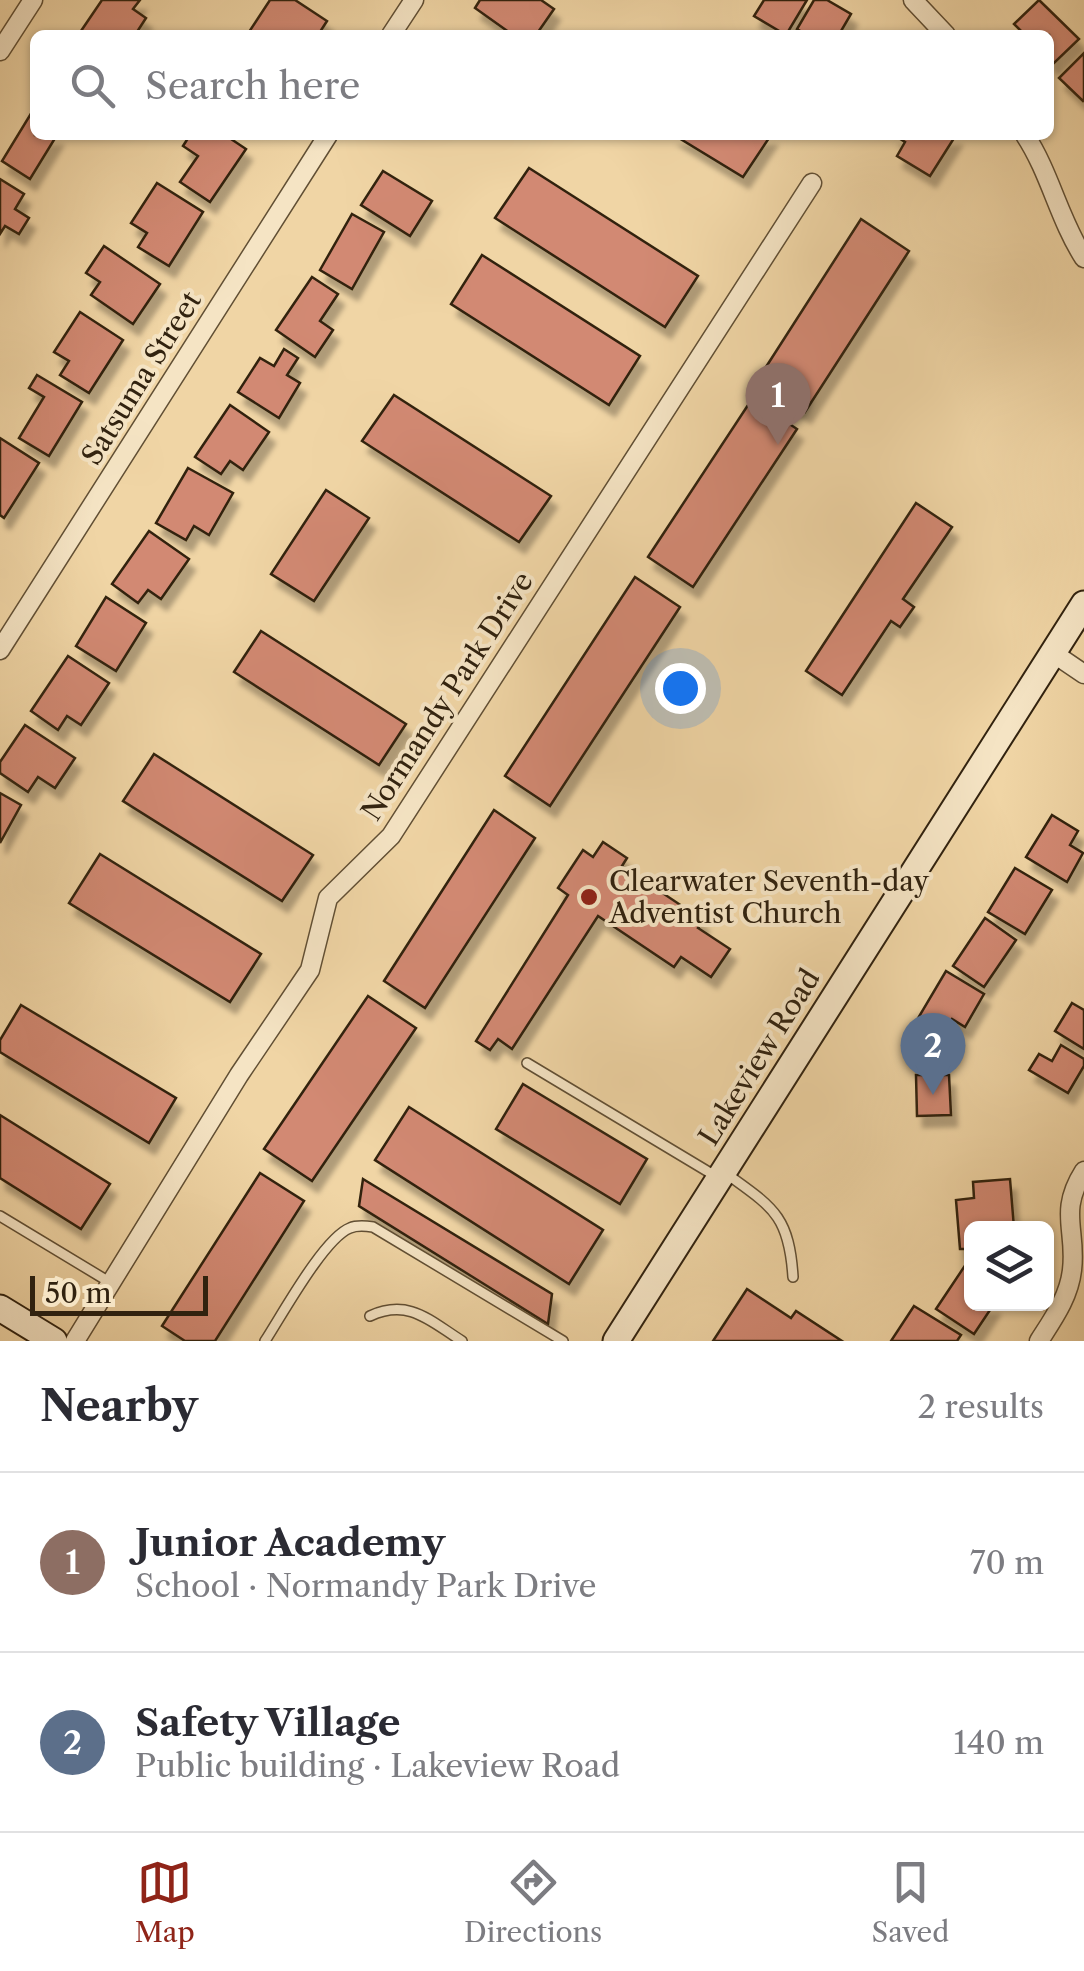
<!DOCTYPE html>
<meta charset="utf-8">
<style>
body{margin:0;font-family:"Libre Caslon Text",serif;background:#f2f2f3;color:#2b2b33}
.controls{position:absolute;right:30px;bottom:30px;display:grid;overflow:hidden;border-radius:15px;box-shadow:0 2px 8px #0004}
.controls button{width:90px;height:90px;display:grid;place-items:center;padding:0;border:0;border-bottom:2px solid #e1e1e2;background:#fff;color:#2b2b33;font:50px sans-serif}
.scale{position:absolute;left:30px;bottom:25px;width:178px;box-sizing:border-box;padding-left:10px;border:5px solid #31220f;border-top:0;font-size:28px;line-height:35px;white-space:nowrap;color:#31220f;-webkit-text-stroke:8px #f5e4c4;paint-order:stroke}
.you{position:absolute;left:680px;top:688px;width:35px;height:35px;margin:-25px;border:8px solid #fff;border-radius:50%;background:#1a73e8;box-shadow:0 0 0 15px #1a73e833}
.badge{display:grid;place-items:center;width:65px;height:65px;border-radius:50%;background:#8f2418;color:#fff;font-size:32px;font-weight:700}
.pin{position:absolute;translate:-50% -82px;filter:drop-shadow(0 2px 5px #0008)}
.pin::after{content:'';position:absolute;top:52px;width:35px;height:30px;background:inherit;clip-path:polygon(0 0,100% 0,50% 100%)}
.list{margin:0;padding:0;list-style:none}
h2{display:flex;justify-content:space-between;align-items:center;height:130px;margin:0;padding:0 40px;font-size:42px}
h2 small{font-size:32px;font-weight:400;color:#7c7c81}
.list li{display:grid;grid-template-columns:65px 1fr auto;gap:30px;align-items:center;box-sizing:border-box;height:180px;padding:0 40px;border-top:2px solid #e1e1e2}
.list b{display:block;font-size:38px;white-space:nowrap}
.list p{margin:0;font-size:32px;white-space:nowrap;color:#7c7c81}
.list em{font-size:32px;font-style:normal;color:#7c7c81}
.icon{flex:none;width:55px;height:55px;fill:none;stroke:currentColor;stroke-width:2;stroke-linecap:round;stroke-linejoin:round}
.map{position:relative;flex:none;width:1084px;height:1341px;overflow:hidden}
.search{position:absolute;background:#fff;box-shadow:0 2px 8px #0004;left:30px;right:30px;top:30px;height:110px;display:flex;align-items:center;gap:25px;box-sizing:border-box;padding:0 35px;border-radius:15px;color:#7c7c81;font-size:38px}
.sheet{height:490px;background:#fff}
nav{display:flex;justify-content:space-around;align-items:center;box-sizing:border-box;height:140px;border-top:2px solid #e1e1e2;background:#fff;font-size:28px;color:#7c7c81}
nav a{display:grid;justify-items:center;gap:5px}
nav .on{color:#8f2418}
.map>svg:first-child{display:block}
</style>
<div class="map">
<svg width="1084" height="1341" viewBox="0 0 1084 1341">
<defs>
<filter id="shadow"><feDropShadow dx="6" dy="11" stdDeviation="2.5" flood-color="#0004"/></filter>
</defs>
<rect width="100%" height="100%" fill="#f0d5a5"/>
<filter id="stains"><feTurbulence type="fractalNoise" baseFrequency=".002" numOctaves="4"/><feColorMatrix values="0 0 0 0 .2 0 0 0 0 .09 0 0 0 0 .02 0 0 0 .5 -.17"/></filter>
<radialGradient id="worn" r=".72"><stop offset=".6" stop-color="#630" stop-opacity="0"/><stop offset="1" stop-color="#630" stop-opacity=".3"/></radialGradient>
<g fill="#d28973" stroke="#31220f" stroke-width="2.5" filter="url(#shadow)">
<polygon points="102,0 140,0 133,9 146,18 135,35 87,35 81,31"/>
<polygon points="270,0 295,0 327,21 318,35 247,35"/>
<polygon points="480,0 541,0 554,9 536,35 513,35 475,8"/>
<polygon points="764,0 807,0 786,35 754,16"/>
<polygon points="814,0 827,0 851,14 841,31 848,35 807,35 797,29"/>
<polygon points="1039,0 1079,39 1053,64 1049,59 1049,35 1025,35 1014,24"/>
<polygon points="1084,53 1084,100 1083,101 1059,78"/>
<polygon points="35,107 35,135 57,135 30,179 2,161"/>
<polygon points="190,135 225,135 246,149 210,202 180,182 198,156 183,146"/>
<polygon points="674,135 771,135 743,177"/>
<polygon points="894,135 956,135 930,176 897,156 905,142"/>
<polygon points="529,168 698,276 665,327 495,218"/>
<polygon points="383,171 432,201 410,236 361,205"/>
<polygon points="0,179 24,194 15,209 29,218 19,234 5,226 0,234"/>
<polygon points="157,183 203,212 169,266 138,247 147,233 131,223"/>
<polygon points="352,214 384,232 352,289 320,270"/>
<polygon points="861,219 909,251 805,412 757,381"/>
<polygon points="104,246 160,284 133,324 91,295 100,282 86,273"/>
<polygon points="482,255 640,356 609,405 451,304"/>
<polygon points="312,277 338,294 320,321 333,330 315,357 276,330"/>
<polygon points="80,312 123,340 89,393 60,375 69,361 54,352"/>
<polygon points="284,349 298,358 287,375 300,383 279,418 238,392 260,358 274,366"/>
<polygon points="37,375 82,402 49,456 19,438 44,397 29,388"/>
<polygon points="394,395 551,496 519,542 362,441"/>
<polygon points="752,399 797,429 693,587 648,557"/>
<polygon points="230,405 269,432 243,470 230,461 221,474 195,457"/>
<polygon points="0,438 39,463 4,518 0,515"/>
<polygon points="188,468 233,493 209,535 194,526 186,540 156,523"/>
<polygon points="326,490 369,518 314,601 271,574"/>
<polygon points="916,503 952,527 903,599 914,607 900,627 891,621 842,695 806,671"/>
<polygon points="149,531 189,559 161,599 148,590 138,603 112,584"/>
<polygon points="635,577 680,607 550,806 505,776"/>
<polygon points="106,597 146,623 116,671 76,646"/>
<polygon points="261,631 406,724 379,765 234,672"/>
<polygon points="68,656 109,683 81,725 67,716 58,730 31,711"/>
<polygon points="25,725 75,758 55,788 38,777 28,792 0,773 0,762"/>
<polygon points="154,754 313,855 282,901 123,801"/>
<polygon points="0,793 21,805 0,843"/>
<polygon points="494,810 535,838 425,1008 384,981"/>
<polygon points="1052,815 1078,831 1070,845 1083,853 1067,882 1026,857"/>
<polygon points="603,842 627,858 622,866 703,920 698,928 730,949 711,977 681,957 674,967 598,916 512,1049 498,1039 490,1050 476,1041 568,895 558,888 583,850 593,857"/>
<polygon points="100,854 261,954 230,1002 69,903"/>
<polygon points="1015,868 1052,890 1025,934 988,912"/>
<polygon points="985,918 1016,940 984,987 953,966"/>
<polygon points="946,971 984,994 965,1027 952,1019 942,1035 917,1020"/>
<polygon points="368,996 416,1028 312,1181 264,1149"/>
<polygon points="1072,1003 1084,1010 1084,1049 1055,1031"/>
<polygon points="21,1005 176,1098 149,1143 0,1052 0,1040"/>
<polygon points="1061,1045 1084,1059 1084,1066 1068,1093 1029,1070 1039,1054 1052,1061"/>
<polygon points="916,1075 949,1075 951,1115 917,1116"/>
<polygon points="523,1084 647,1159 620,1204 496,1129"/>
<polygon points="409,1107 603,1230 569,1284 375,1160"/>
<polygon points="0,1115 110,1184 81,1229 0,1178"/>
<polygon points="260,1173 304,1201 215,1341 185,1341 162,1326"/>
<polygon points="363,1179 552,1294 548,1324 359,1206"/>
<polygon points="1010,1179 1014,1228 972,1228 972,1249 960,1249 956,1200 974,1198 973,1182"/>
<polygon points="966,1264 972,1267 972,1304 994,1304 974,1334 936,1309"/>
<polygon points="747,1289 791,1318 796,1311 842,1341 713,1341"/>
<polygon points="914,1306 961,1335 957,1341 891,1341"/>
</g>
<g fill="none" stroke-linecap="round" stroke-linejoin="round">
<g stroke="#614f34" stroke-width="12">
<g id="lane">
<polyline points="527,1063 717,1177"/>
<path d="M724,1172C772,1207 789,1214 793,1277"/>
<polyline points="0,1216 111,1283"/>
<path d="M370,1316C409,1298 430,1321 462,1341"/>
<path d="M265,1341C282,1315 324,1238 350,1228C357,1225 366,1226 373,1227L563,1341"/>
</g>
</g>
<g stroke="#614f34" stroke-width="21">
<g id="street">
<polyline points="913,0 946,35"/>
<polyline points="391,35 414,0"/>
<polyline points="0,51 33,0"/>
<path d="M1025,135C1050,173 1059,219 1084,258"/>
<polyline points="0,650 328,135"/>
<polyline points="1053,653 1084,674"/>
<polyline points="75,1341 239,1075 310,970 328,898 391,836 812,183"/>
<path d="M1039,1341C1053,1319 1069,1297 1072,1270C1077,1230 1058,1212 1084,1171"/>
</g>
</g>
<g stroke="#31220f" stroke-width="29">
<g id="secondary">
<polyline points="0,1308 54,1341"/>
<polyline points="616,1341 1084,604"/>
</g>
</g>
<use href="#lane" stroke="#f5e4c4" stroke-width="9"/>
<use href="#street" stroke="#f5e4c4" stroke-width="18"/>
<use href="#secondary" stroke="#f5e4c4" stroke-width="25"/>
</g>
<circle fill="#8f2418" stroke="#f5e4c4" stroke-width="4" cx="589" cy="897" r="10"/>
<g text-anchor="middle" stroke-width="8" stroke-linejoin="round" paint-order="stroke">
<g font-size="28" fill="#31220f" stroke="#f5e4c4">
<text transform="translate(141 378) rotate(-58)" y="10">Satsuma Street</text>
<text transform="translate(447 696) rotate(-57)" y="10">Normandy Park Drive</text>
<text transform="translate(759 1057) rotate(-58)" y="10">Lakeview Road</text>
</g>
<g font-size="28" fill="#31220f" stroke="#f5e4c4" text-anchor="start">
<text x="609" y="891">Clearwater Seventh-day<tspan x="609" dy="32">Adventist Church</tspan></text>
</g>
</g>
<rect width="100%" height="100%" filter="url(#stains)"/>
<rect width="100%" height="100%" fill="url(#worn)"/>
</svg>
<div class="controls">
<button><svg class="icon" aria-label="layers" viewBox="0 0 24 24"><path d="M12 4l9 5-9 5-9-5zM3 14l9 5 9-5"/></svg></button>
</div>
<div class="scale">50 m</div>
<div class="you"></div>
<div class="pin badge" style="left:778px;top:445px;background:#8d6e63">1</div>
<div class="pin badge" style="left:933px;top:1095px;background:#5c6f8a">2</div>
<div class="search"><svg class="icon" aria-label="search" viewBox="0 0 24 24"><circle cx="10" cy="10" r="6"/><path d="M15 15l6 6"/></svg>Search here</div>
</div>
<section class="sheet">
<h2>Nearby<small>2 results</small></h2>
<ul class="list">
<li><span class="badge" style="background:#8d6e63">1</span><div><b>Junior Academy</b><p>School · Normandy Park Drive</p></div><em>70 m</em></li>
<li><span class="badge" style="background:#5c6f8a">2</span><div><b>Safety Village</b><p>Public building · Lakeview Road</p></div><em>140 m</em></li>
</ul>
</section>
<nav>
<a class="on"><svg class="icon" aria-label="map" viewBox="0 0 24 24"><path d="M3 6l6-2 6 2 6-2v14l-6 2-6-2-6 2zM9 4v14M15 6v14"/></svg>Map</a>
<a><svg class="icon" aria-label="directions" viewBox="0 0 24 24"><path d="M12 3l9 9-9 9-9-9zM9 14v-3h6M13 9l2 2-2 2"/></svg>Directions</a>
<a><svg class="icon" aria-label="saved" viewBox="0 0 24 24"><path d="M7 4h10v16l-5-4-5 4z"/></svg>Saved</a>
</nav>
